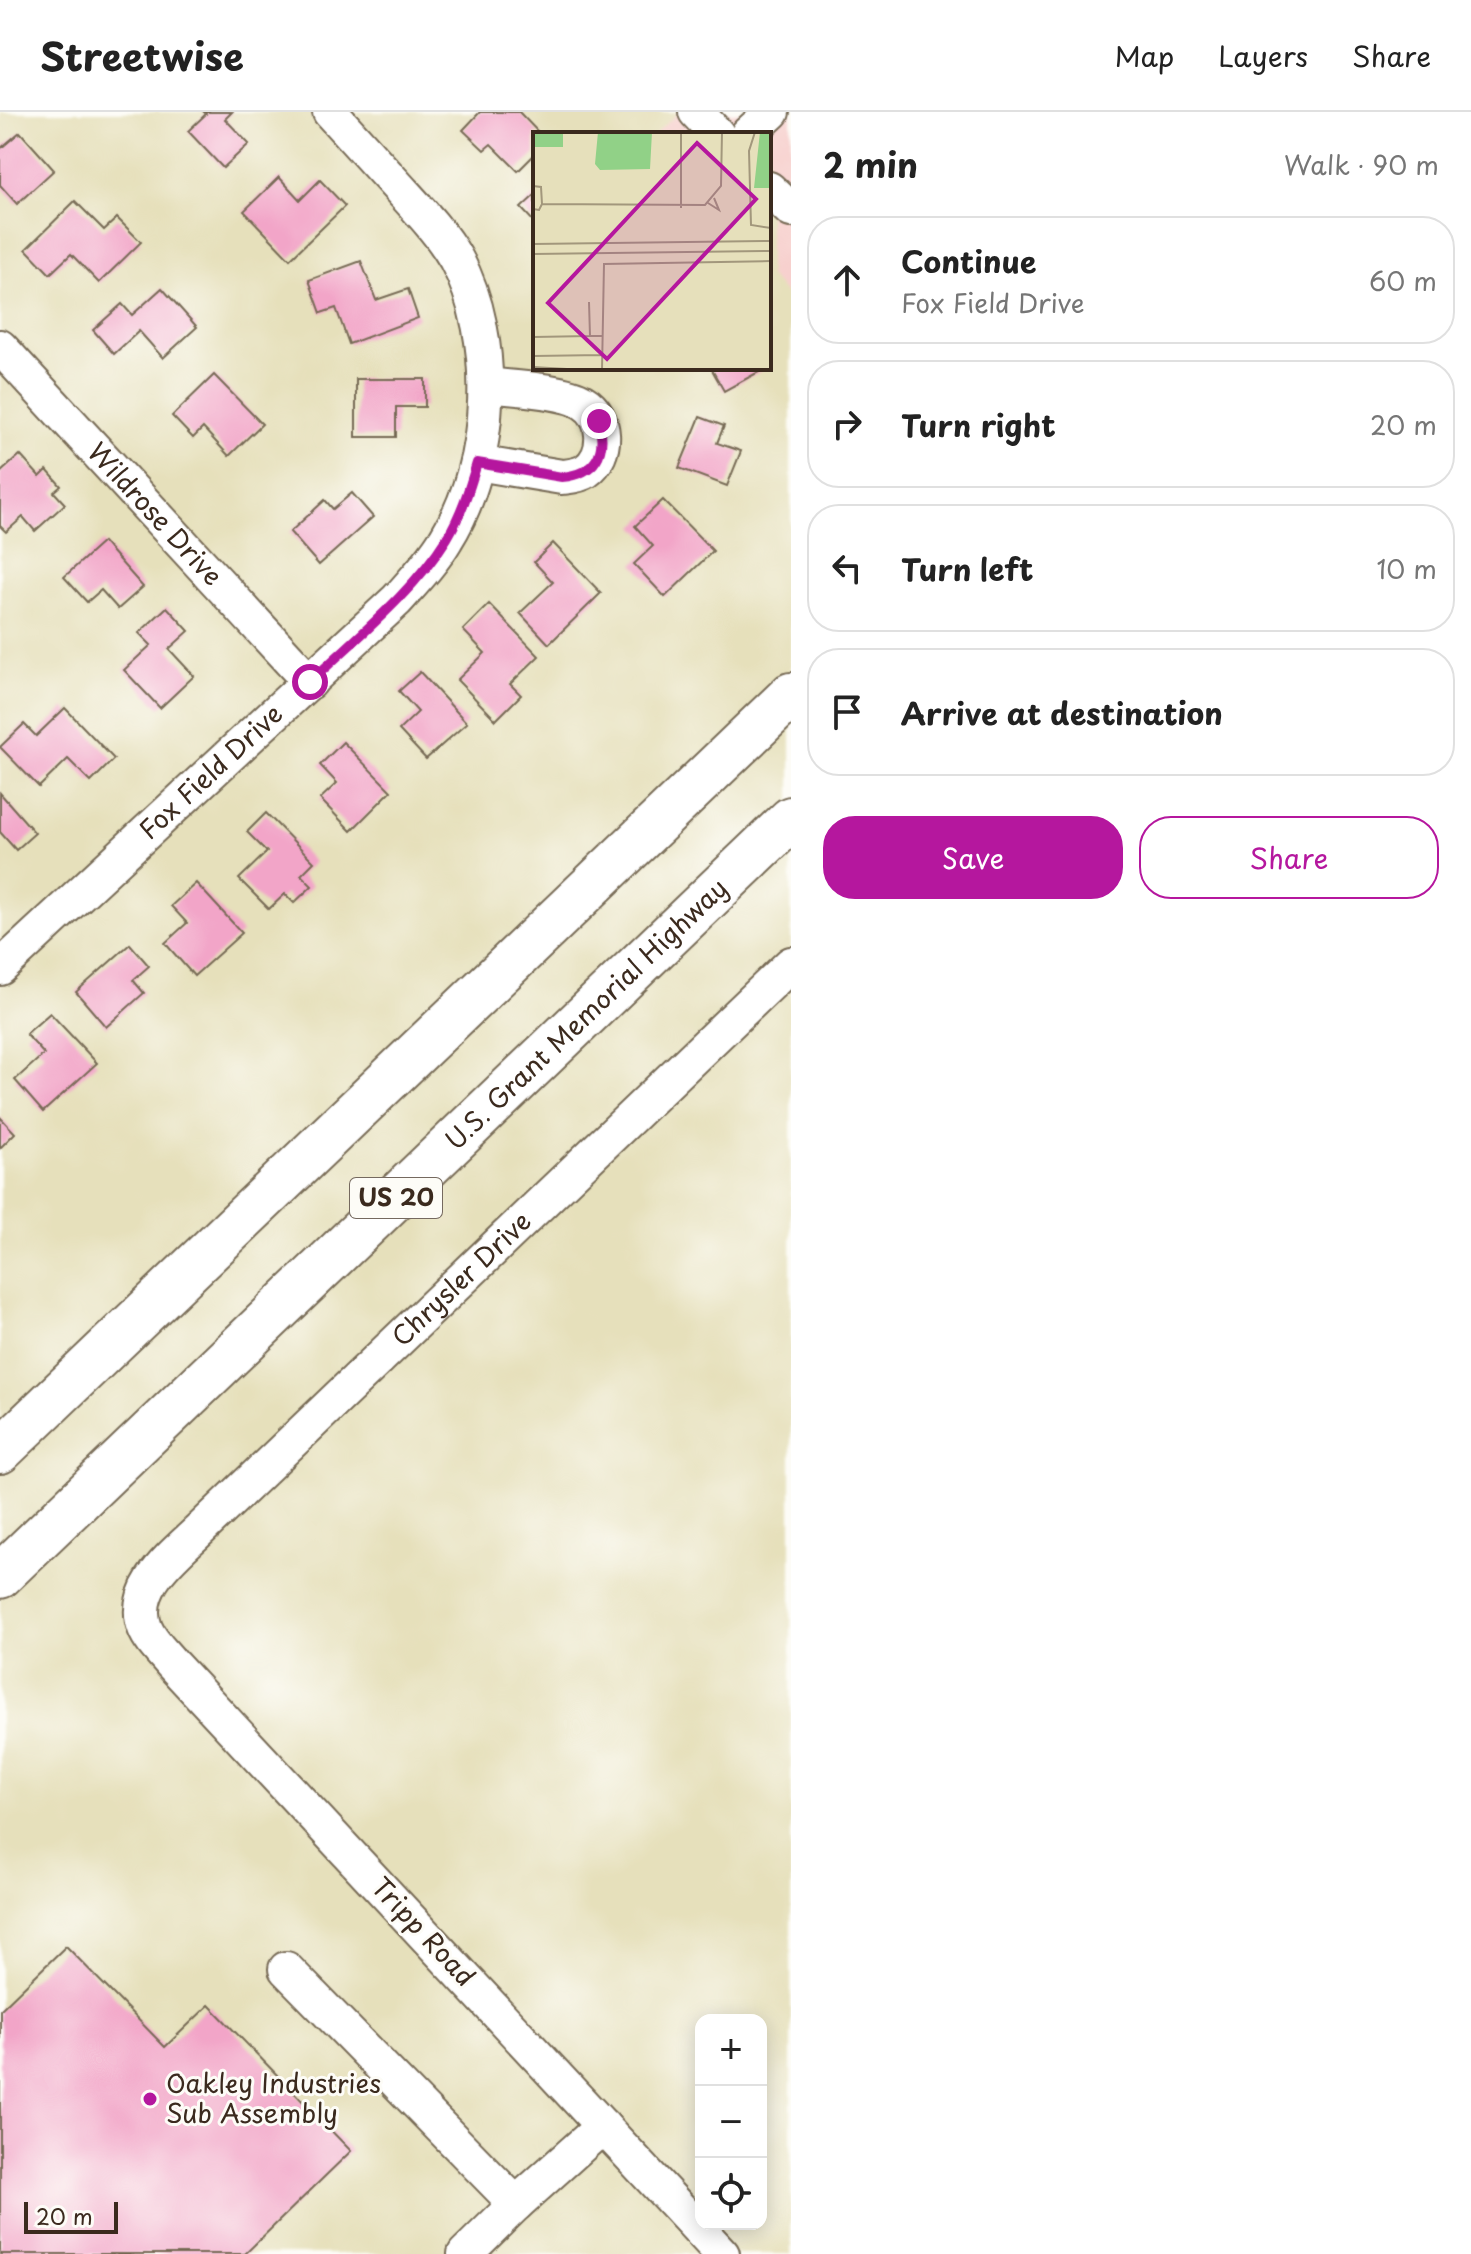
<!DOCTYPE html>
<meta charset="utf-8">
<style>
body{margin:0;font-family:"Playpen Sans",sans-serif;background:#f6f6f6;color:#222}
.controls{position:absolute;right:24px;bottom:24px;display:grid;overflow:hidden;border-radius:16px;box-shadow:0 4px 20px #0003}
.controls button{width:72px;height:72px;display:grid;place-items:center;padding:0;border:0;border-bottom:2px solid #e0e0e0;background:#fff;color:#222;font:40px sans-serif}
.scale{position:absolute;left:24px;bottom:20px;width:94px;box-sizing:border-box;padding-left:8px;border:4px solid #3b2a1e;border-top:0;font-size:22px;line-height:28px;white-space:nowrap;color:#3b2a1e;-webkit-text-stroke:6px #fdfcf7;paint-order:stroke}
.stop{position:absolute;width:24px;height:24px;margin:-18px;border:6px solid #b5179e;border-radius:50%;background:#fff}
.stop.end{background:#b5179e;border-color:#fff;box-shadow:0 2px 8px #0008}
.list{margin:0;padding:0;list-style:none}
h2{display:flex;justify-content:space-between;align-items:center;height:104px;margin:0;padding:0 32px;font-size:34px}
h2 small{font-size:26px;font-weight:400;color:#767676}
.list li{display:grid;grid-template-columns:52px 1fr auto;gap:24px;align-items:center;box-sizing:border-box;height:128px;margin:0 16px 16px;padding:0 16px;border:2px solid #e0e0e0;border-radius:32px}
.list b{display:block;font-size:30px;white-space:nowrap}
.list p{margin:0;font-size:26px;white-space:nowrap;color:#767676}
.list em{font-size:26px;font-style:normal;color:#767676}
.actions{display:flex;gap:16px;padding:24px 32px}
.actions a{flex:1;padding:18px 0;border:2px solid #b5179e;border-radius:32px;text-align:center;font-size:28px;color:#b5179e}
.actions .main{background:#b5179e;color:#fff}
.icon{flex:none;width:44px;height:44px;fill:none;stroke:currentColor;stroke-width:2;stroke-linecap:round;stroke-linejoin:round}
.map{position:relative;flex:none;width:791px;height:2142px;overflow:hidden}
header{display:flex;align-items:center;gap:48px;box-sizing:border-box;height:112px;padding:0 40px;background:#fff;border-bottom:2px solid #e0e0e0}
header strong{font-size:38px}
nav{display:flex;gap:44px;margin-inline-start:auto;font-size:28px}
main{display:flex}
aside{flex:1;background:#fff}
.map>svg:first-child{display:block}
</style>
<header>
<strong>Streetwise</strong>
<nav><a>Map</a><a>Layers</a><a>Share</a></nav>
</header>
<main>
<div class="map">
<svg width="791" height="2142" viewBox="0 0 791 2142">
<rect width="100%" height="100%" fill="#fdfcf7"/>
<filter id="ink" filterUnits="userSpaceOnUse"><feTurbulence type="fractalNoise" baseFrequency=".0125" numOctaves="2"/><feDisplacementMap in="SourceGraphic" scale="16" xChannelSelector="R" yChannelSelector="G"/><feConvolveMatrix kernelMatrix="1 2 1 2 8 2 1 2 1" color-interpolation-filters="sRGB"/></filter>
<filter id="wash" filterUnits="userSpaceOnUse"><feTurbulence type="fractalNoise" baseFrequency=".006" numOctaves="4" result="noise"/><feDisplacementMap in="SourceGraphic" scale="32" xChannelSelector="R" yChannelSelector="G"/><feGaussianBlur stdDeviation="1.8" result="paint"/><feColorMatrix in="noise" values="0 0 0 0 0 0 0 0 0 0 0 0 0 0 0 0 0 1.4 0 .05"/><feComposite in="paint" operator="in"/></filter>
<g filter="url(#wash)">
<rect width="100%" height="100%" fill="#e6e0bb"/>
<polygon fill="#f7d0ce" points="679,0 791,0 791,188 769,164 769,22 655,22"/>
<g id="blocks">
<g fill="#f2a5c8">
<polygon points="204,0 232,0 225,7 249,32 223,56 188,19 206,2"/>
<polygon points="480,0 519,0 540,22 535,22 535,42 518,59 491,32 484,38 463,18"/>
<polygon points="20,20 54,58 17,92 0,73 0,37"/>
<polygon points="279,65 300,88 320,68 345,94 290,147 244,99"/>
<polygon points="535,83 535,111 521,96"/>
<polygon points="75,89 104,118 117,106 141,130 99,171 71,142 50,162 26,137"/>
<polygon points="361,149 376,188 408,177 418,206 349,232 336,196 321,201 309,168"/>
<polygon points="162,176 197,215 163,246 139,219 114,242 93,218 122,192 132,203"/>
<polygon points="711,256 766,256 724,279"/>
<polygon points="214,263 262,312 229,344 203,316 193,326 172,304"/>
<polygon points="356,267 425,267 425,295 396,295 396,325 356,325"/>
<polygon points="700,305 724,314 717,331 741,339 727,374 679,356"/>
<polygon points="20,343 40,365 47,358 61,374 54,380 65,392 35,419 23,405 6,420 0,414 0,361"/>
<polygon points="352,381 373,405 319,453 290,420 325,388 333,397"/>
<polygon points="663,388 713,439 665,485 634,452 653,434 635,414"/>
<polygon points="103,430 143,475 118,497 101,478 87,490 64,465"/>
<polygon points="553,431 601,481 549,532 520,501 553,470 534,450"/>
<polygon points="489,492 539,544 510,572 521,583 496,608 457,568 485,541 463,518"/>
<polygon points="167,495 189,519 169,537 194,564 160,596 124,558 151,533 139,521"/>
<polygon points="420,560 467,611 426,647 399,618 418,600 399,579"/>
<polygon points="65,596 114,647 91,670 68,647 39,675 0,635 24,612 36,624"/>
<polygon points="343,630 391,679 351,719 320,687 337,671 320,653"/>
<polygon points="0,681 35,721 16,738 0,720"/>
<polygon points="266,701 314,750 301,763 312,774 294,791 285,782 269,797 239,767 267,740 247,720"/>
<polygon points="196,771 242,821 194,864 165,831 187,811 171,794"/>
<polygon points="130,832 149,854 133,868 144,881 106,915 76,880"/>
<polygon points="50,901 97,951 43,1000 15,968 44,942 26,922"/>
<polygon points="0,1005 15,1021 0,1036"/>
<polygon points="66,1834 165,1935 209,1893 351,2039 245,2142 0,2142 0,1898"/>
</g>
</g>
</g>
<g filter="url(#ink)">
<use href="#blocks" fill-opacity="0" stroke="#776a55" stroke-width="2"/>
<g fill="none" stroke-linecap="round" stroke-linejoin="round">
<g stroke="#776a55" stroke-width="38">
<g id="minor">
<polyline points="696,0 717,22"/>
<polyline points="748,22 772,0"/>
<polyline points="769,77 791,98"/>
<path id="s1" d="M0,235L310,570"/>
<path d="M477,351L562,365C570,364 578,364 586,359C609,343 607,304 583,290C563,278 511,276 486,273"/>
<path id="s2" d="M0,856L397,488C414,469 433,449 446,427C494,351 499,226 456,147C441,121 420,99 399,76C376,51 353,25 330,0"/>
<polyline points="286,1857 516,2092 603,2014"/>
<polyline points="465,2142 516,2092"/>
<path id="s3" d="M722,2142L172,1552C163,1541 150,1529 145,1516C129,1474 178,1440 204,1414L791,852"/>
</g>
</g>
<g stroke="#776a55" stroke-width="48">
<g id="major">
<polyline points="0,1339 791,583"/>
<path id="s4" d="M0,1464L791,707"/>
</g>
</g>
<use href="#minor" stroke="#fff" stroke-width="34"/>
<use href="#major" stroke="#fff" stroke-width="44"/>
</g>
</g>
<g fill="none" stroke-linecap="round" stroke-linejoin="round" filter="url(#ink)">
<path stroke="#b5179e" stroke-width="10" d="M310,570C357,525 412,482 447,426C461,403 469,378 477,351L562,365C596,362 607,341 599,309"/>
</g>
<circle fill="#b5179e" stroke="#fdfcf7" stroke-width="3" cx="150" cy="1987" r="8"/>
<g text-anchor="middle" stroke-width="6" stroke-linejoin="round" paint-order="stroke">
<rect fill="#fdfcf7" stroke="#75695f" stroke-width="2" x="350" y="1066" width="92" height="40" rx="6"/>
<g font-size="24" font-weight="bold" fill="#3b2a1e">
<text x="396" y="1094">US 20</text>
</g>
<g font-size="26" fill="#3b2a1e" stroke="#fdfcf7">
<text dy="9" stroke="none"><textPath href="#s1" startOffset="228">Wildrose Drive</textPath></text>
<text dy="9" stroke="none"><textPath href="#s2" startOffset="288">Fox Field Drive</textPath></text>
<text dy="9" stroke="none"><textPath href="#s4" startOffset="812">U.S. Grant Memorial Highway</textPath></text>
<text dy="9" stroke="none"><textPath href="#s3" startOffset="1334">Chrysler Drive</textPath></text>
<text transform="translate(423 1820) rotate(47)" y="9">Tripp Road</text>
</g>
<g font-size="26" fill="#3b2a1e" stroke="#fdfcf7" text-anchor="start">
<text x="166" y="1981">Oakley Industries<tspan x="166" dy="30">Sub Assembly</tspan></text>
</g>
</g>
<g transform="translate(533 20)">
<rect width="238" height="238" fill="#e6e0bb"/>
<path d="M0,0H30V15H0ZM65,0H119L117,37L67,38L62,32ZM227,0H238V56H221Z" fill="#91d187"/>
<path fill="none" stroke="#a2977c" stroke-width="2" d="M222,0L216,19L218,93L238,96M0,54L8,55L9,72M175,71L186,78L181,66M148,76V0M0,77L6,78L9,72L172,73L188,54L189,0M0,112L238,109M0,122L238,119M56,170L57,204H69M0,205L57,204M0,224L69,223M0,235L51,238M69,238L71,132L238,129"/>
<path fill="#b5179e" fill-opacity="0.15" stroke="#b5179e" stroke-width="4" d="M164,11L223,67L74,227L15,171Z"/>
<rect width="238" height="238" fill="none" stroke="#3b2a1e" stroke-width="4"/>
</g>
</svg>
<div class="controls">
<button>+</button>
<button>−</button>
<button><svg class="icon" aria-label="locate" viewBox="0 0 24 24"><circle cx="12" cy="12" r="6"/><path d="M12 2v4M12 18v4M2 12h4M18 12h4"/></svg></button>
</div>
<div class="scale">20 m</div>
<div class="stop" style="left:310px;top:570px"></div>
<div class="stop end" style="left:599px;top:309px"></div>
</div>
<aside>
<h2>2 min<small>Walk · 90 m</small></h2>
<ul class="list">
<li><svg class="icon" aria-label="ahead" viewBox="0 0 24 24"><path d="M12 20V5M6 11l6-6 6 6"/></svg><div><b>Continue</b><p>Fox Field Drive</p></div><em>60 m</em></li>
<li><svg class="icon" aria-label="right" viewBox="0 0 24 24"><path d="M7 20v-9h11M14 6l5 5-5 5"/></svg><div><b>Turn right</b></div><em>20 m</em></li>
<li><svg class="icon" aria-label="left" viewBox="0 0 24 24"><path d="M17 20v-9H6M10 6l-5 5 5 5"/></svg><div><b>Turn left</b></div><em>10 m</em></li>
<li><svg class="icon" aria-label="arrive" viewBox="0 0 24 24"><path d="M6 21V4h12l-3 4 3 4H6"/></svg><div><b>Arrive at destination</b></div></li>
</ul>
<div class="actions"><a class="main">Save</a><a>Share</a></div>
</aside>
</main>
